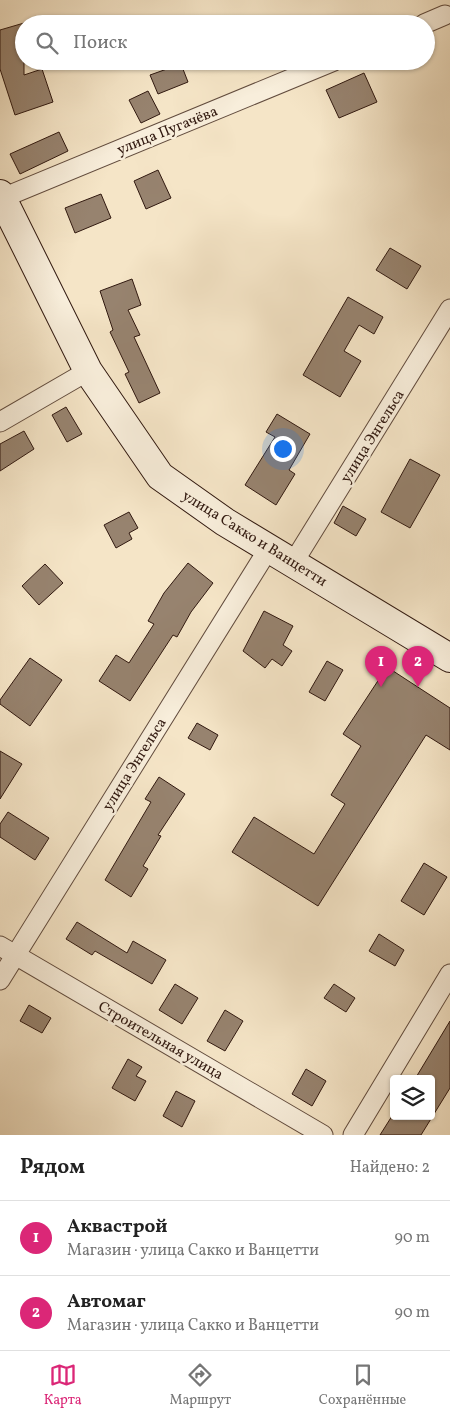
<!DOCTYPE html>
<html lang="ru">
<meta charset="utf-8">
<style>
body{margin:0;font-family:Vollkorn,serif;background:#f6f6f6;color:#222}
.controls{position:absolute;right:15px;bottom:15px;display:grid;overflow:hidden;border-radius:5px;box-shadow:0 1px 4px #0004}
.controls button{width:45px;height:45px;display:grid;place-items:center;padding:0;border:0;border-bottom:1px solid #e0e0e0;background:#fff;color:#222;font:25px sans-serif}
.you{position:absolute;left:282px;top:448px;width:18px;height:18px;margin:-12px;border:4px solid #fff;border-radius:50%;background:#1a73e8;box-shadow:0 0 0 8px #1a73e833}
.badge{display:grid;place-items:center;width:32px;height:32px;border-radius:50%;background:#db2777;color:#fff;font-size:16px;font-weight:700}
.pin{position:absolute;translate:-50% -41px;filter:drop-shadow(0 1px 2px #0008)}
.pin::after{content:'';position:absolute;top:26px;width:18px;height:15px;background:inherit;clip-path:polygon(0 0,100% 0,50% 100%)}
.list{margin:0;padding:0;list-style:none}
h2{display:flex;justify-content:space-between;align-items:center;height:65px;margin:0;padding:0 20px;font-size:21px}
h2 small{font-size:16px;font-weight:400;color:#767676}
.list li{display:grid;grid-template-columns:32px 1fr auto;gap:15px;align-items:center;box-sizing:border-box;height:75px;padding:0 20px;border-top:1px solid #e0e0e0}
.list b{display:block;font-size:19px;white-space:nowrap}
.list p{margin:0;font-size:16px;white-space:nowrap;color:#767676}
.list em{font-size:16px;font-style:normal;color:#767676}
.icon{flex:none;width:28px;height:28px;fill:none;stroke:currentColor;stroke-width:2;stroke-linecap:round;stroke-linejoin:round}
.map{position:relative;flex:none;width:450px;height:1135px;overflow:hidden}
.search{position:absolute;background:#fff;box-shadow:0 1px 4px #0004;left:15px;right:15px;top:15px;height:55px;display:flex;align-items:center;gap:12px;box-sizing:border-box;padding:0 18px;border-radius:28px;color:#767676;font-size:19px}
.sheet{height:215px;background:#fff}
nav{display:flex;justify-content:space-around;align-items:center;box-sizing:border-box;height:70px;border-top:1px solid #e0e0e0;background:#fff;font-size:14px;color:#767676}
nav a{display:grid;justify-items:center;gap:2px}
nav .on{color:#db2777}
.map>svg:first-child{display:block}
</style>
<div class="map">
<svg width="450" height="1135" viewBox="0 0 450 1135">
<rect width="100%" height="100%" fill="#f5e5c7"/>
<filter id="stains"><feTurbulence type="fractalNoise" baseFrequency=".004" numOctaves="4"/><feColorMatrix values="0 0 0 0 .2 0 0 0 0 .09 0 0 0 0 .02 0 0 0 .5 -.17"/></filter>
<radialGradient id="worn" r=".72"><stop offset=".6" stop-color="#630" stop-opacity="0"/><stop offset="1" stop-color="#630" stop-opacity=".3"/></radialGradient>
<g fill="#97836f" stroke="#311910">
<polygon points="24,23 24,75 42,69 53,102 15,115 0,69 0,30"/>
<polygon points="181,64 188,82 158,94 150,75"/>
<polygon points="364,73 377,102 339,118 326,90"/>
<polygon points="148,91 160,114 141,123 129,100"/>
<polygon points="59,132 68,151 20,174 10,154"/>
<polygon points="158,170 171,198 146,209 134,181"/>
<polygon points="101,194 111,218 75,233 65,208"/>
<polygon points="390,248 421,266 407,289 376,270"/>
<polygon points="132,279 141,305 128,310 140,335 134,337 160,393 139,403 125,374 129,372 110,332 113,330 100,291"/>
<polygon points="348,297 383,317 374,334 359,325 344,351 361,361 340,397 303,375"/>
<polygon points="66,407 82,434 67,442 52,415"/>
<polygon points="277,414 310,434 289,470 295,474 276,505 245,485 275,437 266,432"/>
<polygon points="24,431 34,449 0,471 0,444"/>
<polygon points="410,459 440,475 410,528 381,512"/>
<polygon points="343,506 366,519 356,536 334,523"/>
<polygon points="129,512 138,528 129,533 132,539 116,548 104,525"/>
<polygon points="188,563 213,583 191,612 177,637 173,635 130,701 99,681 116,655 129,663 154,624 148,621 164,593"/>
<polygon points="45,564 63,583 39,605 22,586"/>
<polygon points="264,611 293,626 283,645 292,651 282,666 272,659 265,668 243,651"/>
<polygon points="30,658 62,680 30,726 0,704 0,700"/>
<polygon points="327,661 343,670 325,701 309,692"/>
<polygon points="387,667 450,708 450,750 426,735 318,906 232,852 254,817 314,854 345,804 331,795 361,746 343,734"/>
<polygon points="197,723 218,735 210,750 188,738"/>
<polygon points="0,751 22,764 0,799"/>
<polygon points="159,777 185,794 158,835 161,836 143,866 148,869 131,897 105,880 151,802 145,799"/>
<polygon points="8,812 49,838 35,860 0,837 0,824"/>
<polygon points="424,863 447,877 424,915 401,901"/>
<polygon points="77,922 127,953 133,941 166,960 152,984 95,951 92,955 66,939"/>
<polygon points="379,934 404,950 395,966 369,951"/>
<polygon points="175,984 198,998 182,1024 159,1010"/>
<polygon points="334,984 355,998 346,1012 324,998"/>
<polygon points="29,1005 51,1018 42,1033 20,1021"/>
<polygon points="225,1010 243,1021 225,1051 207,1041"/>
<polygon points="450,1021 450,1088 421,1135 380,1135 392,1116 431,1116 431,1079 415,1079"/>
<polygon points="128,1059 142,1067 136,1076 146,1081 135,1101 112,1088"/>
<polygon points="306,1069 326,1081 312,1106 292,1094"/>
<polygon points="176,1091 195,1101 182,1127 163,1116"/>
</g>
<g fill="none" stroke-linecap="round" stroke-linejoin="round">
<g stroke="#624c3e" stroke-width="21">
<g id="street">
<polyline points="424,24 445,15"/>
<polyline points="0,199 334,61"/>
<polyline points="0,422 88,371"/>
<polyline points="293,563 450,309"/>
<polyline points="0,946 323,1135"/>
<polyline points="0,980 269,548"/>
<polyline points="353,1135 450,974"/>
</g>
</g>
<g stroke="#311910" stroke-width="30">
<polyline id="secondary" points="0,194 88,371 160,476 225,522 450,658"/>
</g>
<use href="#street" stroke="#f8eedb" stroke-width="19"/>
<use href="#secondary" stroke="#f8eedb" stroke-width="28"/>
</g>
<g text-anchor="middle" stroke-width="5" stroke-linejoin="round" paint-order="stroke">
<g font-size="15" fill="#311910" stroke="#f8eedb">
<text transform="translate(167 130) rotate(-22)" y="5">улица Пугачёва</text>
<text transform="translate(372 436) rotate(-58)" y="5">улица Энгельса</text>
<text transform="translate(255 538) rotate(32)" y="5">улица Сакко и Ванцетти</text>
<text transform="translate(134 764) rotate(-58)" y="5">улица Энгельса</text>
<text transform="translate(161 1040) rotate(30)" y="5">Строительная улица</text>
</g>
</g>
<rect width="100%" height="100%" filter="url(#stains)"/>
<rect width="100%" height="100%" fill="url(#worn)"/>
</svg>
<div class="controls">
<button><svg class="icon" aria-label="layers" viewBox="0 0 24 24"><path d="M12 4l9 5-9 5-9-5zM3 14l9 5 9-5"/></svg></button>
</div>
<div class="you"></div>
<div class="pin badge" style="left:381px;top:687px">1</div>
<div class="pin badge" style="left:418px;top:687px">2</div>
<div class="search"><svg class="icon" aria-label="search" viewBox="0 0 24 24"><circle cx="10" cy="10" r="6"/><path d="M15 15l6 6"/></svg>Поиск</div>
</div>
<section class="sheet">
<h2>Рядом<small>Найдено: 2</small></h2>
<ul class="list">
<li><span class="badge">1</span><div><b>Аквастрой</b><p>Магазин · улица Сакко и Ванцетти</p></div><em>90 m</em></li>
<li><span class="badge">2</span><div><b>Автомаг</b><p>Магазин · улица Сакко и Ванцетти</p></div><em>90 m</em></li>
</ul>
</section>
<nav>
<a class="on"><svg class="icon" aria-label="map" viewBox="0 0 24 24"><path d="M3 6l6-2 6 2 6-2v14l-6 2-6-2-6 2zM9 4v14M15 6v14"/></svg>Карта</a>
<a><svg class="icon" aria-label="directions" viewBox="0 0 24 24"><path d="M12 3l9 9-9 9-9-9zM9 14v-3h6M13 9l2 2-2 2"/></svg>Маршрут</a>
<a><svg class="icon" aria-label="saved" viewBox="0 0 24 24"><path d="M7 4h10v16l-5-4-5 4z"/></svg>Сохранённые</a>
</nav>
